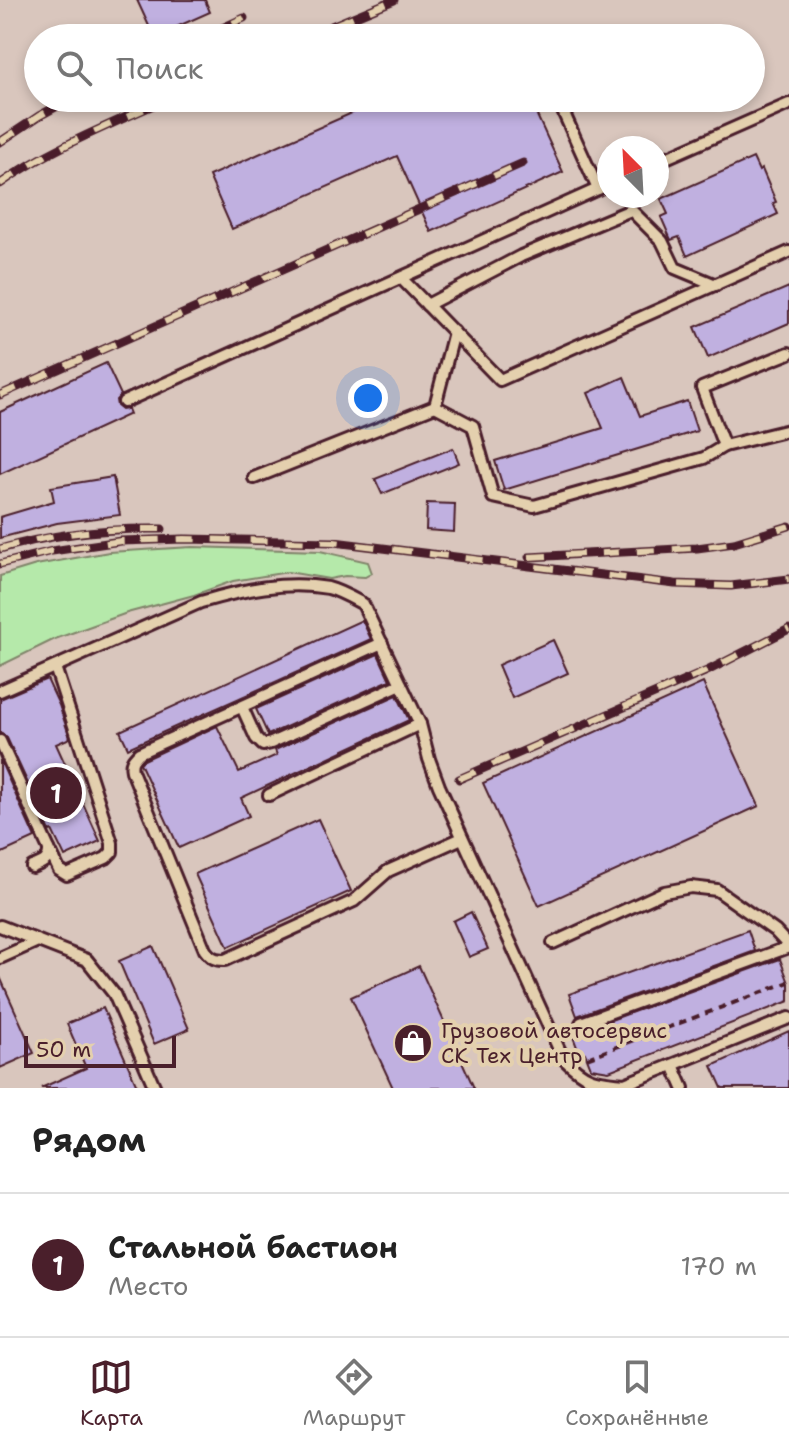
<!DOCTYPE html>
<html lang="ru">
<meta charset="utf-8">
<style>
body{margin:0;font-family:"Shantell Sans",sans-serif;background:#f2f2f2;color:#222}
.compass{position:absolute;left:597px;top:136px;width:72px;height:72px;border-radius:50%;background:#fff;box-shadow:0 4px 12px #0003;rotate:336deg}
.scale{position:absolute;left:24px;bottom:20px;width:152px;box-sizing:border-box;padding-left:8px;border:4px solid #4a1f2b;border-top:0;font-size:22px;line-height:28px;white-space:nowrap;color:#4a1f2b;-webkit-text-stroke:6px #e4d0ae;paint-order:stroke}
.you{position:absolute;left:368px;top:398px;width:28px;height:28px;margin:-20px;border:6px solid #fff;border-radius:50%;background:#1a73e8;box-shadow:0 0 0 12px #1a73e833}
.badge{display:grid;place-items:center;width:52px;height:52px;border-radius:50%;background:#4a1f2b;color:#fff;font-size:26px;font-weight:700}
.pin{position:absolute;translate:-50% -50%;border:4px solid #fff;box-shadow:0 2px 8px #0006}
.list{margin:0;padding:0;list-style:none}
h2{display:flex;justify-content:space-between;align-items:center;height:104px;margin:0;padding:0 32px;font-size:34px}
h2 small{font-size:26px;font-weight:400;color:#767676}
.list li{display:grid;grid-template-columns:52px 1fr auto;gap:24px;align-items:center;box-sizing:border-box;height:144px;padding:0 32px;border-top:2px solid #e0e0e0}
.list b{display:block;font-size:30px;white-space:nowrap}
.list p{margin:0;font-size:26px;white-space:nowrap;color:#767676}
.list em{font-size:26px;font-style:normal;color:#767676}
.icon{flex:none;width:44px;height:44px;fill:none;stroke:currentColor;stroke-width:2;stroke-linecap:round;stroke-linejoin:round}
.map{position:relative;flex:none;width:789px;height:1088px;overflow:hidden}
.search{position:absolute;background:#fff;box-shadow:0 4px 12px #0003;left:24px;right:24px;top:24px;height:88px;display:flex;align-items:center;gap:20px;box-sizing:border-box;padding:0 28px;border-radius:44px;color:#767676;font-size:30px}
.sheet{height:248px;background:#fff}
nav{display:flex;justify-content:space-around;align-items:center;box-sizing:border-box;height:112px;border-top:2px solid #e0e0e0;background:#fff;font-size:22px;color:#767676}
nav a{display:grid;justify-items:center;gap:4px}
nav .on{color:#4a1f2b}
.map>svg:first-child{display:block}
</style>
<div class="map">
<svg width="789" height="1088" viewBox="0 0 789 1088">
<rect width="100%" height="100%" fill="#d9c6bd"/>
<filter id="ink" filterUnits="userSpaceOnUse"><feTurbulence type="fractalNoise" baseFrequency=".0125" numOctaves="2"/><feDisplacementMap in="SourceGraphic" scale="16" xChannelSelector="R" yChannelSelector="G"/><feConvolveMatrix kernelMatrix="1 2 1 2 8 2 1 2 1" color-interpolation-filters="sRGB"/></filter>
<g filter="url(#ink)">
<polygon fill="#b5e9aa" stroke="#80846a" stroke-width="2" points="192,547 320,551 368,562 372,573 365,577 345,576 329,579 288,572 233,581 194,595 127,613 55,639 0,666 0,576 36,565 109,552"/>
<g fill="#c0b0e0" stroke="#4a1f2b" stroke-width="2">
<polygon points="137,0 205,0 210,12 154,37"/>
<polygon points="386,98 529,98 563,172 431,232 397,156 232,229 209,176"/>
<polygon points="753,158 759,171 762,169 776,202 773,203 778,214 687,256 679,237 671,240 661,217 668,214 661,199"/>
<polygon points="789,287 789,323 708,358 695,327"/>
<polygon points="106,363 121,395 116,400 117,406 122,410 128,409 130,414 0,474 0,412"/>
<polygon points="624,377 640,416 687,401 697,431 504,490 495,461 603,428 588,393"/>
<polygon points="453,448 459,463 382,494 375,479"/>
<polygon points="113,477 120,515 57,523 0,538 0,517 54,501 51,487"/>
<polygon points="427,503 455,504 454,532 426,530"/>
<polygon points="362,620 371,639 128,748 120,731"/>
<polygon points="553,640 568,673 512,698 498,665"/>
<polygon points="378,654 390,680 268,735 256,709"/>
<polygon points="47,679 59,705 70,738 56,744 100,841 65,857 52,830 50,831 7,738 0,733 0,699"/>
<polygon points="703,683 759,806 539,906 483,783"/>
<polygon points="397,695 409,720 241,798 249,816 179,848 140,763 144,760 217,726 239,772 277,755 275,750"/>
<polygon points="0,760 35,838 0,854"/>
<polygon points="318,819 351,891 228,947 195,874"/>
<polygon points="471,912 488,949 469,957 453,921"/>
<polygon points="748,930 755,951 577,1016 569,994"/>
<polygon points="153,946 189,1029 154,1044 119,961"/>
<polygon points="780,959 789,983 789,1001 609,1071 591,1068 585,1053 580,1055 572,1034"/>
<polygon points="419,966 474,1088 393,1088 351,997"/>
<polygon points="0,977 34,1053 0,1068"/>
<polygon points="103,1008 138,1088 41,1088 86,1068 67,1024"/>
<polygon points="789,1031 789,1088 722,1088 712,1066"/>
</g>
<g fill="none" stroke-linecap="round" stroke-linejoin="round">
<g stroke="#4a1f2b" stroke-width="16">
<g id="service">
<polyline points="557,98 598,189"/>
<polyline points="657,162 789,104"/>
<polyline points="401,278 500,380 789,252"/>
<polyline points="427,305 521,256 631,210 662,241 675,268 716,285"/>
<polyline points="124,402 609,184"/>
<polyline points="435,406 473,426 493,497 534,506 704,458 724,446 789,430"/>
<polyline points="724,446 702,388 789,353"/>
<polyline points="254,478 435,406 454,332"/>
<path d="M382,643L139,753C133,759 130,762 132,771L205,950C211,958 215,960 225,960L354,901L388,871L462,838"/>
<path d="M0,691L201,602C242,590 286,580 328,588C340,591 352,598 363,604L420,724L429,759L439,786L563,1058C586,1081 593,1081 625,1084"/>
<polyline points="242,707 256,738 263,745 271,743 401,684"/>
<path d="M0,741L49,849C50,861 42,863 32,867"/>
<polyline points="269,795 420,724"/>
<polyline points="49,849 59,870 67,875 106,858 112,852 112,843 55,667"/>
<polyline points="0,926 87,960 114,994 155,1088"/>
<polyline points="553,943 664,892 691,887 717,890 775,931 789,946"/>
<polyline points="0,958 38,941"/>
<polyline points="581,1023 789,947"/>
<polyline points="673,1065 683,1088"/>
<polyline points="620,1086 789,1018"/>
</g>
</g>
<polyline stroke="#4a1f2b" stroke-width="4" stroke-dasharray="8 6" stroke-linecap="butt" points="587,1058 789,982"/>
<use href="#service" stroke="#e4d0ae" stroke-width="10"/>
<g stroke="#4a1f2b" stroke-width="9">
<g id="rail">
<polyline points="200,38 244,18"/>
<polyline points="303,38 394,0"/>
<polyline points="0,142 39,116 72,98"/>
<path d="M0,184C51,148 112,124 169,98"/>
<polyline points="0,395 523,163"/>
<path d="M0,549C54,533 106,528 162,529"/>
<polyline points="529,557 697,548 734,543 789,526"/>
<polyline points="0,564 52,551 121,541 184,539 334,542 675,584 731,586 789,579"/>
<polyline points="459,779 709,670 789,629"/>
</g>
</g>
<use href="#rail" stroke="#e4d0ae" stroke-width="6" stroke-dasharray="18" stroke-linecap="butt"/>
</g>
</g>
<defs>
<g id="shop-disc" transform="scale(2)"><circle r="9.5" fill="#4a1f2b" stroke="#e4d0ae"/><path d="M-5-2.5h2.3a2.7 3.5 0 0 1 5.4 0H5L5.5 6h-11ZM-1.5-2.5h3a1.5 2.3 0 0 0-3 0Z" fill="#fff"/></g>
</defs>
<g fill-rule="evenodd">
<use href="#shop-disc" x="413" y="1043"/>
</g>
<g text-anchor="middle" stroke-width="8" stroke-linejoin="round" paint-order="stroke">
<g font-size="22" fill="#4a1f2b" stroke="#e4d0ae" text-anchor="start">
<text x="441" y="1038">Грузовой автосервис<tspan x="441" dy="25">СК Тех Центр</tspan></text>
</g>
</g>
</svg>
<svg class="compass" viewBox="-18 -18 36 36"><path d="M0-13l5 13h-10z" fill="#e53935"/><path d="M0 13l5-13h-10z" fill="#767676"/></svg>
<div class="scale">50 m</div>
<div class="you"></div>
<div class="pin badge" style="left:56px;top:793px">1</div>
<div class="search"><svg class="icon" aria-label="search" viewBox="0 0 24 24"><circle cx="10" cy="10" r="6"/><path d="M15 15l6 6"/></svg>Поиск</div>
</div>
<section class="sheet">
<h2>Рядом<small></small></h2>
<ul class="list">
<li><span class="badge">1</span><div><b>Стальной бастион</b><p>Место</p></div><em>170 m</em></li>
</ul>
</section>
<nav>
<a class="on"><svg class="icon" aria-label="map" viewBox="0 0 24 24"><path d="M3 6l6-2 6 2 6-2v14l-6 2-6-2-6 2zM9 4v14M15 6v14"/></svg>Карта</a>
<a><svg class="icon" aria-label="directions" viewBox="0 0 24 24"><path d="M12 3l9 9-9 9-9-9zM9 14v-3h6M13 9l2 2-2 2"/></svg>Маршрут</a>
<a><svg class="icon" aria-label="saved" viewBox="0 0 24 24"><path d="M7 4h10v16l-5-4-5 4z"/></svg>Сохранённые</a>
</nav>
